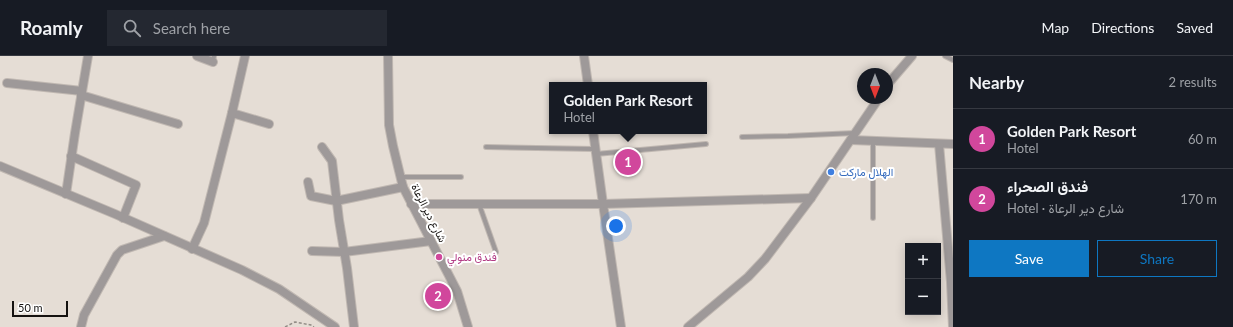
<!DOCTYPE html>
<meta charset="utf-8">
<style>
body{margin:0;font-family:Lato,Vazirmatn,sans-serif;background:#242831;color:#f1f3f6}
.controls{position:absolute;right:12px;bottom:12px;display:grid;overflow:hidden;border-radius:0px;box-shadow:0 2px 10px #0003}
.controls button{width:36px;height:36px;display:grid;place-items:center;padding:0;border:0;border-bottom:1px solid #363941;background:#171b24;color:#f1f3f6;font:20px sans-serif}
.compass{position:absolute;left:857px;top:12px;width:36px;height:36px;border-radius:50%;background:#171b24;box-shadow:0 2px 10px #0003;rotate:180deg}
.scale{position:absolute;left:12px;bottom:10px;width:56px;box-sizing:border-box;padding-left:4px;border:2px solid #151210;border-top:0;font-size:11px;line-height:14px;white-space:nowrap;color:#151210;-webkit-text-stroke:3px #fff;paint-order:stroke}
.you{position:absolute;left:616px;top:170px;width:14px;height:14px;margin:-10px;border:3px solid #fff;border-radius:50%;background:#1a73e8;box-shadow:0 0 0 6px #1a73e833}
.badge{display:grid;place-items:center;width:26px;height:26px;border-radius:50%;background:#0e77c2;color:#fff;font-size:13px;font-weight:700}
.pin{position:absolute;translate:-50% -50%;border:2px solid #fff;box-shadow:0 1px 4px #0006}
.popup{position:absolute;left:549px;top:26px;width:158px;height:52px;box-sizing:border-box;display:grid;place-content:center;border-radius:0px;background:#171b24;filter:drop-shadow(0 1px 3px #0005);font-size:13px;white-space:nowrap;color:#9ea1a6}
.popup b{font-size:15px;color:#f1f3f6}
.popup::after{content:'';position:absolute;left:50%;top:100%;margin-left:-8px;border:8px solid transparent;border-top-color:#171b24}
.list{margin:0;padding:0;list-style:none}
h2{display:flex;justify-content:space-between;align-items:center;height:52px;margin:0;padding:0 16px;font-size:17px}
h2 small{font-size:13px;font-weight:400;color:#9ea1a6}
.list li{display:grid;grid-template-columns:26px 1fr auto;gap:12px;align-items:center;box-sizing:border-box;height:60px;padding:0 16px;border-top:1px solid #363941}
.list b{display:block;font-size:15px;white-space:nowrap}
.list p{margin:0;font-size:13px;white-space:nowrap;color:#9ea1a6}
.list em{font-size:13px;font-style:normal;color:#9ea1a6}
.actions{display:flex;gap:8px;padding:12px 16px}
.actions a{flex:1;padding:9px 0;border:1px solid #0e77c2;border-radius:0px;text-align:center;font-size:14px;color:#0e77c2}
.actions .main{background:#0e77c2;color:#fff}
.icon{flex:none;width:22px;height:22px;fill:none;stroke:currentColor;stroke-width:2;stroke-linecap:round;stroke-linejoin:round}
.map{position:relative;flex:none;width:953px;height:271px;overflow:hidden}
header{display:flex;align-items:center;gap:24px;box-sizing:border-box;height:56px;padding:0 20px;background:#171b24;border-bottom:1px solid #363941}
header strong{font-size:19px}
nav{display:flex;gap:22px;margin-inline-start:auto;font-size:14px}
.search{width:280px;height:36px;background:#242831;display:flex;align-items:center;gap:10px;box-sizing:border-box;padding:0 14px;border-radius:0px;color:#9ea1a6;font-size:15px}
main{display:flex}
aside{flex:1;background:#171b24}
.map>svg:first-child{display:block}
</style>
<header>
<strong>Roamly</strong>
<div class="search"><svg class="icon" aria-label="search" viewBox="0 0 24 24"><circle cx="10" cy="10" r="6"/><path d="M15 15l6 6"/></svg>Search here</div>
<nav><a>Map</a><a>Directions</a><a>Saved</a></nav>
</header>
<main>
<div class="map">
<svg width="953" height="271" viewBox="0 0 953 271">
<rect width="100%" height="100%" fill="#e5ddd5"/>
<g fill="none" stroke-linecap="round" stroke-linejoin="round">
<g stroke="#c0b8b2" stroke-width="6">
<g id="service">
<polyline points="945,0 953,4"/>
<polyline points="213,6 214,0"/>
<polyline points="742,81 788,80 855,77"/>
<polyline points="873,85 873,162"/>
<polyline points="486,91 595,93"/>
<polyline points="596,98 706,88"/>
<polyline points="401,121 461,121"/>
<polyline points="479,148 496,196"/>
</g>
</g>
<g stroke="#c0b8b2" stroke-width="10">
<g id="minor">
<polyline points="197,0 213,6"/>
<polyline points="388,0 389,69 393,90 403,131 457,235 468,271"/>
<polyline points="584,0 588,29"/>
<polyline points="7,27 82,35"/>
<polyline points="887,29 912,0"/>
<polyline points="81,39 178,68"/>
<polyline points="232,57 269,68"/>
<polyline points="593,75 603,148 621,271"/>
<polyline points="851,84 953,88"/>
<polyline points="939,88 951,226 953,271"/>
<polyline points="322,91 332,105 339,164 347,212 354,271"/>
<polyline points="71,100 136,129 123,162"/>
<polyline points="0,110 115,158 242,214 279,233 335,271"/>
<polyline points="308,126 311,140 336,145 403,131"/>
<polyline points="66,138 75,77 88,0"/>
<polyline points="411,148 603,148 811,142"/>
<polyline points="192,193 204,167 232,57 245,0"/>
<polyline points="312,195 344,196 431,185"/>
<polyline points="81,271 84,259 117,199 122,194 164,180"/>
<polyline points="688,271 748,221 765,203 811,142 879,42"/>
</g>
</g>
<polyline stroke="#928c86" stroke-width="1.5" stroke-dasharray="3 2" stroke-linecap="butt" points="285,271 295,266 311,269 314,271"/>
<use href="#service" stroke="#9e9999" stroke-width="4"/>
<use href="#minor" stroke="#9e9999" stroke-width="8"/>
</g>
<circle fill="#3f7fe0" stroke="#fff" stroke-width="1.5" cx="831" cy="116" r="4"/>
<circle fill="#d1479c" stroke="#fff" stroke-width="1.5" cx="439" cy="201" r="4"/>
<g text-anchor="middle" stroke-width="4" stroke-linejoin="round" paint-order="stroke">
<g font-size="11" fill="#366cbe" stroke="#fff" text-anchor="start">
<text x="839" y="120">الهلال ماركت</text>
</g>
<g font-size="11" fill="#151210" stroke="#fff">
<text transform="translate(429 157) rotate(63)" y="4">شارع دير الرعاة</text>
</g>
<g font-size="11" fill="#b23c85" stroke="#fff" text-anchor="start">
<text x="447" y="205">فندق منولي</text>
</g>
</g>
</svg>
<div class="controls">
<button>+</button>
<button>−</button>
</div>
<svg class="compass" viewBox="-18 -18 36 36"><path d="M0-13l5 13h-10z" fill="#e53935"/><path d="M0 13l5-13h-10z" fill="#9ea1a6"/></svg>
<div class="scale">50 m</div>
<div class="you"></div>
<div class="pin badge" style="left:628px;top:106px;background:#d1479c">1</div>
<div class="popup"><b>Golden Park Resort</b>Hotel</div>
<div class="pin badge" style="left:438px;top:240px;background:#d1479c">2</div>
</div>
<aside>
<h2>Nearby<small>2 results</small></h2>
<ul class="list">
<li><span class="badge" style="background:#d1479c">1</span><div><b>Golden Park Resort</b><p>Hotel</p></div><em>60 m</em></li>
<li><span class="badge" style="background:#d1479c">2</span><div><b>فندق الصحراء</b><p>Hotel · شارع دير الرعاة</p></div><em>170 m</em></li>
</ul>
<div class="actions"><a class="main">Save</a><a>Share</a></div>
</aside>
</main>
